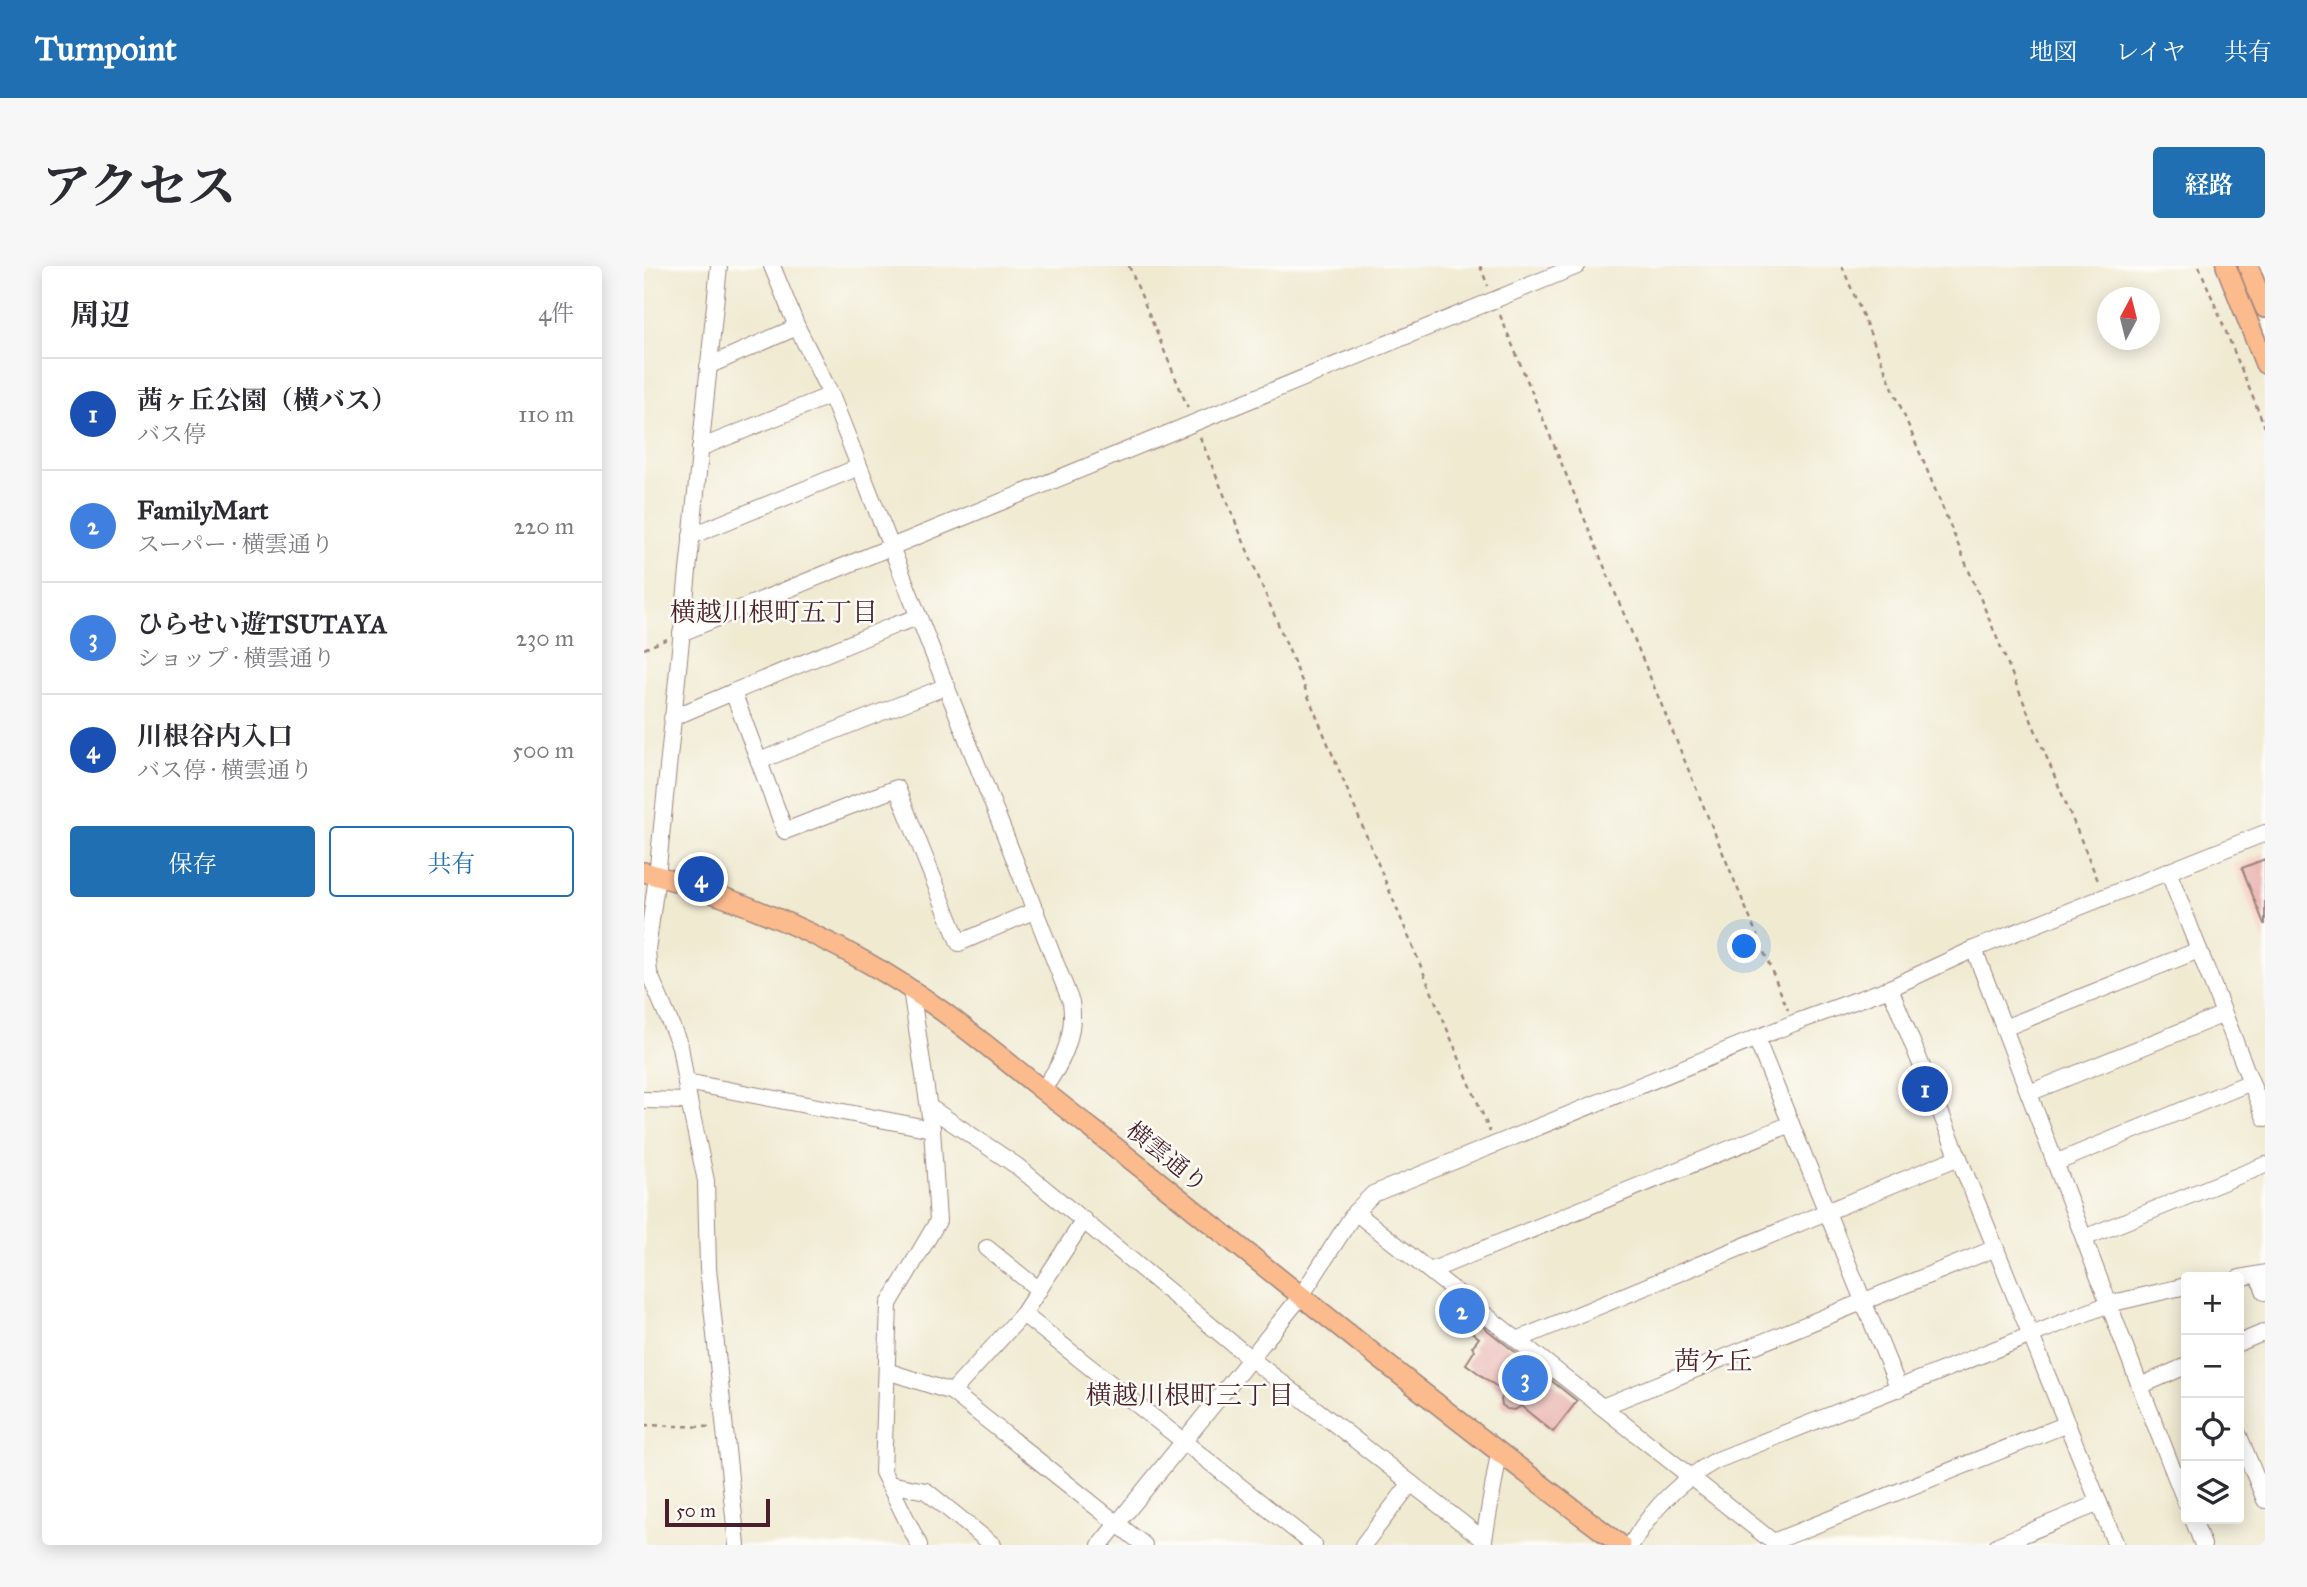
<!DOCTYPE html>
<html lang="ja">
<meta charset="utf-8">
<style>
body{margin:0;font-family:"IM FELL Great Primer","Noto Serif JP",serif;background:#f7f7f7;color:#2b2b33}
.controls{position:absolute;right:21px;bottom:21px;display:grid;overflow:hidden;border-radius:7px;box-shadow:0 4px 18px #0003}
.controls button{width:63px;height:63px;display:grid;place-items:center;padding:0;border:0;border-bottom:2px solid #e1e1e2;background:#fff;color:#2b2b33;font:35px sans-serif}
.compass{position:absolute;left:1453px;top:21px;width:63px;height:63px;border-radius:50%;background:#fff;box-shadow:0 4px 18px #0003;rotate:7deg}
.scale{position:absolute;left:21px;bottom:18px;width:105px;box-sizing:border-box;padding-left:7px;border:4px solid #4a1f2b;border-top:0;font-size:19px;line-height:24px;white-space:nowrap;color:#4a1f2b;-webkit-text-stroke:5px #fdfcf7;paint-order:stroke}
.you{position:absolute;left:1101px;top:681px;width:24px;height:24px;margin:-18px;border:5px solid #fff;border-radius:50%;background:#1a73e8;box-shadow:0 0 0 10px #1a73e833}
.badge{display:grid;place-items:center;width:46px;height:46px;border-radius:50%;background:#1f6fb2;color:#fff;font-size:23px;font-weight:700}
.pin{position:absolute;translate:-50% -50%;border:4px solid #fff;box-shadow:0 2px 7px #0006}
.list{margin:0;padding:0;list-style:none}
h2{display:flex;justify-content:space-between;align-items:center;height:91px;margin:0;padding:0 28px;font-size:30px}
h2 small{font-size:23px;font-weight:400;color:#7c7c81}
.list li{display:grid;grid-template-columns:46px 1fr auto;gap:21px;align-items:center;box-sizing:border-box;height:112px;padding:0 28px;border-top:2px solid #e1e1e2}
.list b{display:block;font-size:26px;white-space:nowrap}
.list p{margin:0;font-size:23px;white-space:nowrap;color:#7c7c81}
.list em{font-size:23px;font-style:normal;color:#7c7c81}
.actions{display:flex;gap:14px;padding:21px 28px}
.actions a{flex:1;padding:16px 0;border:2px solid #1f6fb2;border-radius:7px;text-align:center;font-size:24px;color:#1f6fb2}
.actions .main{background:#1f6fb2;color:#fff}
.icon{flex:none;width:38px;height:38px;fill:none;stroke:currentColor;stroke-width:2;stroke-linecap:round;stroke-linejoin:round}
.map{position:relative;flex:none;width:1621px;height:1279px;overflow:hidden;border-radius:7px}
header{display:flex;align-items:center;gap:42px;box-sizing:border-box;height:98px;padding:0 35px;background:#1f6fb2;color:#fff}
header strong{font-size:33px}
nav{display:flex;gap:38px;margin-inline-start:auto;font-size:24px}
.intro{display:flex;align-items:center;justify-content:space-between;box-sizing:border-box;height:168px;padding:0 42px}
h1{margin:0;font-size:49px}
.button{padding:18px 32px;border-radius:7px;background:#1f6fb2;color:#fff;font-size:24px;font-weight:700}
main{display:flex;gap:42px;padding:0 42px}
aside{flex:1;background:#fff;border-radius:7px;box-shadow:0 4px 18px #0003}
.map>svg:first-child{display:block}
</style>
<header>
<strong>Turnpoint</strong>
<nav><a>地図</a><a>レイヤ</a><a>共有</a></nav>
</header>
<div class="intro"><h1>アクセス</h1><a class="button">経路</a></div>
<main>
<aside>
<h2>周辺<small>4件</small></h2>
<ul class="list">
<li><span class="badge" style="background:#1a4fb4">1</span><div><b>茜ヶ丘公園（横バス）</b><p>バス停</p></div><em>110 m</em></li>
<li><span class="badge" style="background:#3f7fe0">2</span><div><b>FamilyMart</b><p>スーパー · 横雲通り</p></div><em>220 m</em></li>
<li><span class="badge" style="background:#3f7fe0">3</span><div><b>ひらせい遊TSUTAYA</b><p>ショップ · 横雲通り</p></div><em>230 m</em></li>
<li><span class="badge" style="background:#1a4fb4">4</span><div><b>川根谷内入口</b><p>バス停 · 横雲通り</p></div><em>500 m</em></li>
</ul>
<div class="actions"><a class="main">保存</a><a>共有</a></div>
</aside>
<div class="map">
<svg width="1621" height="1279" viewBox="0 0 1621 1279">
<rect width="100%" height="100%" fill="#fdfcf7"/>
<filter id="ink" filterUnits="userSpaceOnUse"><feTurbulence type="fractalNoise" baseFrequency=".0143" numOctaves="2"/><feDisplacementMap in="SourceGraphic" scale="14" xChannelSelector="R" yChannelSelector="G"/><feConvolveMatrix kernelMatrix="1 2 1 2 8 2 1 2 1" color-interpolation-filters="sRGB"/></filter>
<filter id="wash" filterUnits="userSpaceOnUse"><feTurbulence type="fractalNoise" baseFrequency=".00686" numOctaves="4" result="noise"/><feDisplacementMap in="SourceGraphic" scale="28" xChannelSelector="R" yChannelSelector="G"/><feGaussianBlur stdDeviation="1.57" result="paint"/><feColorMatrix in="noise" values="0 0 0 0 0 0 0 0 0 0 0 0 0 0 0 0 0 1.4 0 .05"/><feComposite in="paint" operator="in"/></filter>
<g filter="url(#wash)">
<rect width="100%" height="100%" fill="#f0ead1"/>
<polygon fill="#f6d1c5" points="1621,587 1621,677 1590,599"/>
<g id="blocks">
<g fill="#e9b2af">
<polygon points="1621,593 1621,658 1620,658 1598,602"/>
<polygon points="803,1032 933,1135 909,1166 877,1140 871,1144 863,1143 858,1139 857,1134 860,1126 822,1098 831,1084 828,1081 835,1072 796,1041"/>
</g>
</g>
</g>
<g filter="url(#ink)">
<use href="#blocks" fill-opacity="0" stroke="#9d847e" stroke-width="2"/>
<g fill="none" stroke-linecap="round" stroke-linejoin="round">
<g stroke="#9d847e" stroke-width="18">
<g id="minor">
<polyline points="75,0 13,610 3,684 5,707 36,780 45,835 62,915 64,1002 93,1279"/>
<path d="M128,0L153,61L187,129L427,736C432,768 418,799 398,824"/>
<polyline points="64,100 153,61"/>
<polyline points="56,182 187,129"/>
<polyline points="47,270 215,201"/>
<polyline points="275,351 251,359 89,426 141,565 253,522 315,677 392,644"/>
<polyline points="37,367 933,0"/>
<polyline points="28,452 89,426"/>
<polyline points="115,495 303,420"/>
<polyline points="1524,605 1621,852"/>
<polyline points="1330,683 1496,1120 1542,1237"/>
<polyline points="1246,722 1472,1279"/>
<polyline points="267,723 288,863 294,955 245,1038 239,1206 275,1279"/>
<polyline points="1360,762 1555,684"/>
<polyline points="1112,772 1255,1123"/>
<polyline points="42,816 288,863"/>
<polyline points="1385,827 1580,748"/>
<polyline points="0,834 45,835"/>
<polyline points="285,841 373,900 606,1092 840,1274"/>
<polyline points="1411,897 1607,816"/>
<polyline points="711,946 1133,1279"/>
<polyline points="440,954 379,1048 308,1126 500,1279"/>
<polyline points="1440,972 1621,899"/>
<polyline points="343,982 395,1024"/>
<polyline points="786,1005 1147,858"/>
<polyline points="1614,1009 1621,1026"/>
<polyline points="1595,1012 1621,1007"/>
<polyline points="379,1048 670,1279"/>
<polyline points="873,1074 1315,891"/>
<polyline points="1595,1077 1621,1066"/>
<polyline points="243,1105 308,1126"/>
<polyline points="1496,1120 1542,1100"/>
<polyline points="958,1141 1352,982"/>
<polyline points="1595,1170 1621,1234"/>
<polyline points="245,1218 282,1225 349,1279"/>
<polyline points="1549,1253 1559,1279"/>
<polyline points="1129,1276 1423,1158"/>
<polyline points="456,1279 657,1030 711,946 729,928 1150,757 1246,722 1330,683 1621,567"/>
<polyline points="719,1279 767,1217"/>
<polyline points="839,1279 855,1187"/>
<path d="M987,1279C1007,1244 1036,1215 1071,1195L1465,1038L1542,1020"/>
<polyline points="1354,1279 1455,1237"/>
</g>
</g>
<g stroke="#9d847e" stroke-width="22">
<g id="major">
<polyline points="1582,0 1621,98"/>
<polyline points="1604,0 1621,42"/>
<path d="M0,606C76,627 153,657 222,696C284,730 337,775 392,819C450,865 509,910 566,957C702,1066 838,1175 977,1279"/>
</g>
</g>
<g stroke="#9d847e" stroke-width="2.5" stroke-dasharray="5 5" stroke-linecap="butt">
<polyline points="485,0 544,142"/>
<polyline points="836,0 844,20"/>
<polyline points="1198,0 1455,617"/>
<polyline points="1555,0 1621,161"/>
<polyline points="856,49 1144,744"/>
<polyline points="556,171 846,866"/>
<polyline points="0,383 23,373"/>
<polyline points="0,1159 67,1161"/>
</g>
<use href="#minor" stroke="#fff" stroke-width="16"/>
<use href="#major" stroke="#fbbb8c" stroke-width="19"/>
</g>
</g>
<g text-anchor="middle" stroke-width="5" stroke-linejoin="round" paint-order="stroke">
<g font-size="24" fill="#4a1f2b" stroke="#fdfcf7">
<text transform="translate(523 891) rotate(39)" y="8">横雲通り</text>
</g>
<g font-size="26" fill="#4a1f2b" stroke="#fdfcf7">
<text x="130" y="355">横越川根町五丁目</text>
<text x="1069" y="1104">茜ケ丘</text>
<text x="546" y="1138">横越川根町三丁目</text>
</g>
</g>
</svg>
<div class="controls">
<button>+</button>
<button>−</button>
<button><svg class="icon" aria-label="locate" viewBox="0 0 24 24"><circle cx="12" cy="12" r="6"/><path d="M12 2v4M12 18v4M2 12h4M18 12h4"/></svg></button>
<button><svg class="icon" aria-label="layers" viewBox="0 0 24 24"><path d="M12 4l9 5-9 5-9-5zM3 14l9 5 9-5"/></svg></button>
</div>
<svg class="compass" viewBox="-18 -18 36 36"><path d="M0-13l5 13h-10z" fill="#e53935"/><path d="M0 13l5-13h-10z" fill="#7c7c81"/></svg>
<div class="scale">50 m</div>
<div class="you"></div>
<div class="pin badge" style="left:1281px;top:823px;background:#1a4fb4">1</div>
<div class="pin badge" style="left:818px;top:1045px;background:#3f7fe0">2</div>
<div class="pin badge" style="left:881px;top:1112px;background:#3f7fe0">3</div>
<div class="pin badge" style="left:57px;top:613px;background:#1a4fb4">4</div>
</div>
</main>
